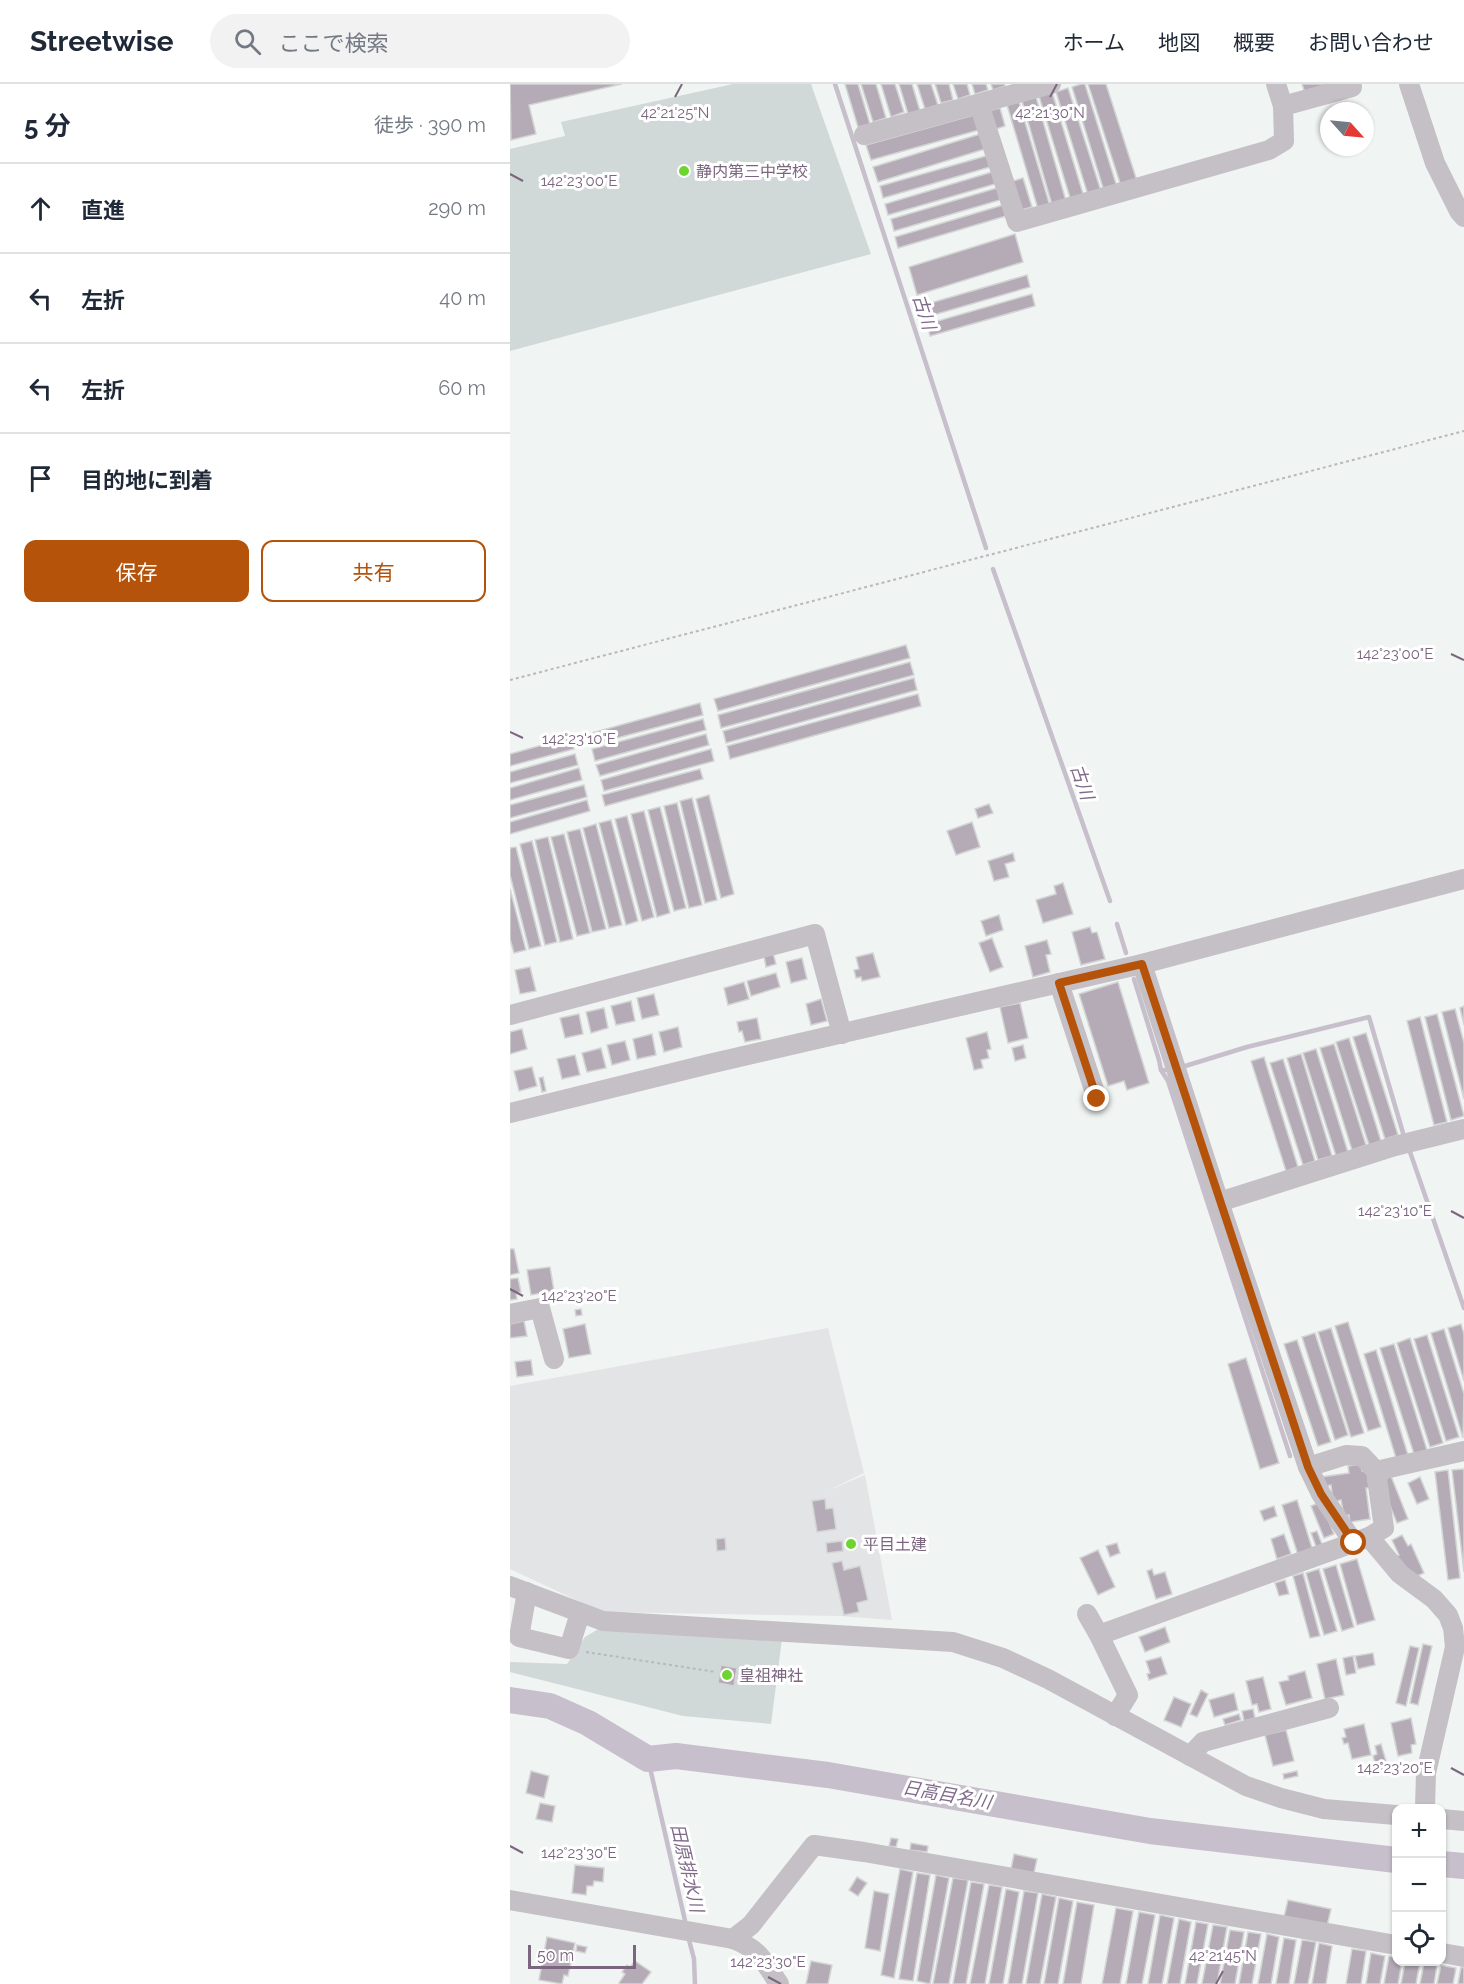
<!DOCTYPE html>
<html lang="ja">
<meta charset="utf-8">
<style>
body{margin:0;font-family:Raleway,"Noto Sans JP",sans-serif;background:#f2f2f3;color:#1f2937}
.controls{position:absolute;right:18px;bottom:18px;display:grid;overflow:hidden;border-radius:12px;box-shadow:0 2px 4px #0004}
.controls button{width:54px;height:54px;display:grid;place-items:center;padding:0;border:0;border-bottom:2px solid #e0e1e3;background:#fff;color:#1f2937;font:30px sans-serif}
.compass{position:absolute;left:810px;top:18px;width:54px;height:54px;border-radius:50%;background:#fff;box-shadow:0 2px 4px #0004;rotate:117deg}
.scale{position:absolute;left:18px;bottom:15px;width:108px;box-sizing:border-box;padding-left:6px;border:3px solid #7b657f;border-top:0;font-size:16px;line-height:21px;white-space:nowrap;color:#7b657f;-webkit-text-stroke:4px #fff;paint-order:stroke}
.stop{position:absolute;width:18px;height:18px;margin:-14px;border:4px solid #b45309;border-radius:50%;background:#fff}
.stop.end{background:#b45309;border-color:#fff;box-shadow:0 2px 6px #0008}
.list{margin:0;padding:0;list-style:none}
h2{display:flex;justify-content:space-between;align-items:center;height:78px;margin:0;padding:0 24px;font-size:26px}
h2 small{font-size:20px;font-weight:400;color:#747a83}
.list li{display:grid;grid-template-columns:39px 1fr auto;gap:18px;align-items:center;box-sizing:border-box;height:90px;padding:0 24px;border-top:2px solid #e0e1e3}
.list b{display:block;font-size:22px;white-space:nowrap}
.list em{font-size:20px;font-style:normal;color:#747a83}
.actions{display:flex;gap:12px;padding:18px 24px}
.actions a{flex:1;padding:14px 0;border:2px solid #b45309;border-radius:12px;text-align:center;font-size:21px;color:#b45309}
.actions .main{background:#b45309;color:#fff}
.icon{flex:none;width:33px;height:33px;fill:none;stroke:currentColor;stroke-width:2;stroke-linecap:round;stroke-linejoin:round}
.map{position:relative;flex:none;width:954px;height:1900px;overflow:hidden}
header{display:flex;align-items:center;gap:36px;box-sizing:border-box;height:84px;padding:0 30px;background:#fff;border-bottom:2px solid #e0e1e3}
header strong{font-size:28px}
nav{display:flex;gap:33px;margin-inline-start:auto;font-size:21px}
.search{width:420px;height:54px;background:#f2f2f3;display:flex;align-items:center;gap:15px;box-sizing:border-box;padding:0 21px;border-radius:33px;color:#747a83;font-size:22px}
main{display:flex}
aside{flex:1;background:#fff}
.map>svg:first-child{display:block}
</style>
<header>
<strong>Streetwise</strong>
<div class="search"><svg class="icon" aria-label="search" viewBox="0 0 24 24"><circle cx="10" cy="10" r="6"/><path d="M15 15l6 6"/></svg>ここで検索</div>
<nav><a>ホーム</a><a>地図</a><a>概要</a><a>お問い合わせ</a></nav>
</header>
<main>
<aside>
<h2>5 分<small>徒歩 · 390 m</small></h2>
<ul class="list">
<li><svg class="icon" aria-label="ahead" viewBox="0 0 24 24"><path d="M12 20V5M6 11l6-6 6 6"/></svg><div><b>直進</b></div><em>290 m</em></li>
<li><svg class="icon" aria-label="left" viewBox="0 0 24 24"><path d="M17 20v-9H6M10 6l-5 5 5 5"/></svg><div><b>左折</b></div><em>40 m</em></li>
<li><svg class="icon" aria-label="left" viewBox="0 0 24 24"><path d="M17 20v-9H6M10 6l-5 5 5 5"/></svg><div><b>左折</b></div><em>60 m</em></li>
<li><svg class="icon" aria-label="arrive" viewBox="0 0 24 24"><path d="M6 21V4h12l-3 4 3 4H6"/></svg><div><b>目的地に到着</b></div></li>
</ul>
<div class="actions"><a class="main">保存</a><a>共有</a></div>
</aside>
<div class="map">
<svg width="954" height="1900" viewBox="0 0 954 1900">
<rect width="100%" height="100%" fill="#f0f4f2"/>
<polygon fill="#e3e4e5" points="318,1244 354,1389 317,1407 355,1391 382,1536 330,1532 92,1528 0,1485 0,1302"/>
<g fill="#d0d8d8">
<polygon points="223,0 301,0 361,170 0,267 0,65 55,52 51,38"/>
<polygon points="90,1544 272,1555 261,1640 173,1632 0,1588 0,1578 57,1580 75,1553"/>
</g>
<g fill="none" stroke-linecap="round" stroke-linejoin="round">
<g stroke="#c7bfcb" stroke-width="4.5">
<polyline points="325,0 476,464"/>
<polyline points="483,485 600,817"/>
<polyline points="607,840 616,869"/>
<polyline points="624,895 649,976 651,986 656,986"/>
<polyline points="672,983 737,963 859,933 893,1049"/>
<polyline points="651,986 658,997 780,1372"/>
<polyline points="899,1065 954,1224"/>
<polyline points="138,1675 176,1841"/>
<polyline points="178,1852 184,1875 185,1900"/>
</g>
<g stroke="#c7bfcb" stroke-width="26">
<polyline points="0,1616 40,1622 78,1639 138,1675 166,1672 318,1691 640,1747 886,1776"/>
<polyline points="932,1780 954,1782"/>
</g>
</g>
<g fill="#b4abb6" stroke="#d3d5d4" stroke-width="1.5">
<polygon points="0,0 112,0 19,21 26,50 1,56"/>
<polygon points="335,0 348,0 360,40 348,43"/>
<polygon points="351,0 366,0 376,34 363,38"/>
<polygon points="371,0 385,0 394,28 381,33"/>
<polygon points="389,0 402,0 410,27 398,30"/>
<polygon points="407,0 421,0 428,21 415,25"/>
<polygon points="425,0 439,0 443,16 431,19"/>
<polygon points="443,0 457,0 460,11 448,15"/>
<polygon points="462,0 476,0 478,6 465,10"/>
<polygon points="481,0 494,0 495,2 483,6"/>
<polygon points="571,0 575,0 607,103 594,107 562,3"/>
<polygon points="578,0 596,0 627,97 611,102"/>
<polygon points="792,0 824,0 795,9"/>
<polygon points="558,4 591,107 578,111 546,8"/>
<polygon points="542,8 574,113 561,117 529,12"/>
<polygon points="526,13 556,117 542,121 512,17"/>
<polygon points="509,18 540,122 528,125 497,21"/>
<polygon points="490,24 495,42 483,46 478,27"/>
<polygon points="464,31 469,46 361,76 356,61"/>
<polygon points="470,50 475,65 368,98 363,83"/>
<polygon points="476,72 480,83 373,114 370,102"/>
<polygon points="482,88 485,100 378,131 375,120"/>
<polygon points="513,94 522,123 508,127 500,98"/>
<polygon points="487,104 490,116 384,147 381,135"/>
<polygon points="493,121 496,132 388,164 385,153"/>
<polygon points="505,150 513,178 407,211 399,183"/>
<polygon points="517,191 520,203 413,234 410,222"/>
<polygon points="522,210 525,222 420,252 417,240"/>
<polygon points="396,561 400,574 208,627 204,615"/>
<polygon points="400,578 404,591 211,644 208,631"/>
<polygon points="404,594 407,606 216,659 213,647"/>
<polygon points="408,610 411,622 220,675 217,662"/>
<polygon points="190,619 193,631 81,661 78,650"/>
<polygon points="193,635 196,646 85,677 82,665"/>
<polygon points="196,650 199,661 90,692 86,681"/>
<polygon points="61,653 64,665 0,682 0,670"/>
<polygon points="201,665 204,677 94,707 91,696"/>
<polygon points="65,670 68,681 0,699 0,688"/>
<polygon points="69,684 72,696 0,716 0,704"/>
<polygon points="190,685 193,695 95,722 92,711"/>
<polygon points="74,701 77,713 0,734 0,721"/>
<polygon points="199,711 224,810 211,814 186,715"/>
<polygon points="182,714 207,816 195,819 170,717"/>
<polygon points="77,716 80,727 0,750 0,738"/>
<polygon points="167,719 192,821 179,824 154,722"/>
<polygon points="479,720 483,729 468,734 465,725"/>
<polygon points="150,723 176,824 164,827 138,726"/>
<polygon points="134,727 160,829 147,833 121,730"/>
<polygon points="117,732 144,833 132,837 105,735"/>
<polygon points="101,736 128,837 116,841 89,739"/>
<polygon points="462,738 470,763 446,771 437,747"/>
<polygon points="86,740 112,841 99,844 73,744"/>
<polygon points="70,745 96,845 82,848 57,748"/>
<polygon points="54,750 80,849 67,852 41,753"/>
<polygon points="38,753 63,855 50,858 25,756"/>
<polygon points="22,757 47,858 35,861 10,760"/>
<polygon points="6,763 31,862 19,865 0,791 0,764"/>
<polygon points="503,769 505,777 495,780 499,793 484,797 478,777"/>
<polygon points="553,799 563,830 533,839 526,816 546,810 544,802"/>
<polygon points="0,805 16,866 4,869 0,855"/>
<polygon points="489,831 493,846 476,852 471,837"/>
<polygon points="580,843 582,849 587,848 595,875 571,881 562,848"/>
<polygon points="482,854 493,883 480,888 469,859"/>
<polygon points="537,856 541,870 536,871 540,888 523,893 515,862"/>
<polygon points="263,869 266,880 256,883 254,872"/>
<polygon points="363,869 370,893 352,897 351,893 346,894 344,886 349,885 346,873"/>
<polygon points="292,874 297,895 281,899 276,878"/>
<polygon points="20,883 26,907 10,910 5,886"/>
<polygon points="266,889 270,903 241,912 237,897"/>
<polygon points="234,898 239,915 218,921 214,904"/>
<polygon points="608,898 639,999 617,1006 614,997 598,1002 569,910"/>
<polygon points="144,910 149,931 132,935 127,914"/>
<polygon points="311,915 317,937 301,941 296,920"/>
<polygon points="121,917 125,937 106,941 101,922"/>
<polygon points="510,919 518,954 498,959 490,923"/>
<polygon points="954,922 954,941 950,924"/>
<polygon points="94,924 98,944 81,949 76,928"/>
<polygon points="945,925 954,959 954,1015 932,928"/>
<polygon points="69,930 73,950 55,954 50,934"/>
<polygon points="927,930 954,1032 941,1036 915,933"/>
<polygon points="910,933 937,1038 924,1041 897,937"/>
<polygon points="247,934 251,955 235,958 232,947 229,948 227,938"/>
<polygon points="168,943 172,963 154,968 149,948"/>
<polygon points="12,945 17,965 0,970 0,948"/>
<polygon points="477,948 481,965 477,966 479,974 471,976 473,984 464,986 456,954"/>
<polygon points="856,949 888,1051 875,1055 843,953"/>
<polygon points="142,950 146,971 127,975 123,955"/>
<polygon points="839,954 871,1057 859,1061 826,958"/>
<polygon points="115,957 120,976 102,981 97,961"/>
<polygon points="824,960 856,1061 842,1066 810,964"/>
<polygon points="513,961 516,974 505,977 502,964"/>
<polygon points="91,964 96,984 77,988 72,969"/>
<polygon points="806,965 838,1068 826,1072 793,969"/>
<polygon points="791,970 822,1072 808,1076 777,974"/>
<polygon points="65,971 70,991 52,995 47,975"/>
<polygon points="754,973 788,1083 776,1087 741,977"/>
<polygon points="773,975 805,1077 793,1081 760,979"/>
<polygon points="22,983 27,1002 9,1007 4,987"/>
<polygon points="33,993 36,1007 32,1008 29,994"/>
<polygon points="0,1165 4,1165 9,1189 0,1191"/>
<polygon points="40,1183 44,1207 21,1211 17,1186"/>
<polygon points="8,1194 11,1208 6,1209 7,1215 0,1216 0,1195"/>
<polygon points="71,1225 72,1231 66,1232 65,1226"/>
<polygon points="14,1237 17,1252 0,1254 0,1240"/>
<polygon points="838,1238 871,1343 858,1347 825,1242"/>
<polygon points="75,1240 81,1270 59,1274 53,1245"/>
<polygon points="951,1240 954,1250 954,1297 938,1244"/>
<polygon points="821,1244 854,1349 841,1353 808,1248"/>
<polygon points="934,1245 954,1310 953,1354 921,1249"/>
<polygon points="805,1249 838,1351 825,1356 792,1253"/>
<polygon points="917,1251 949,1353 936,1357 904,1255"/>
<polygon points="900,1254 933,1359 920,1363 887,1259"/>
<polygon points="787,1256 821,1358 808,1362 774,1260"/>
<polygon points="884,1260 917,1366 904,1370 870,1264"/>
<polygon points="866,1266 898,1371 886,1374 854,1270"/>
<polygon points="736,1274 769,1379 750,1385 718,1280"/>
<polygon points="21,1276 23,1291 7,1293 5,1278"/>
<polygon points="851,1380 852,1387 857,1386 859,1404 856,1404 860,1435 840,1438 839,1431 834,1432 831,1416 823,1418 821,1401 813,1403 811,1393 839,1389 838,1382"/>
<polygon points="954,1385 954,1488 942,1386"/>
<polygon points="938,1386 950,1494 938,1496 925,1388"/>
<polygon points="881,1392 898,1435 887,1439 870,1397"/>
<polygon points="910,1393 919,1415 907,1420 898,1399"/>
<polygon points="315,1415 316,1425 323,1424 326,1445 307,1448 302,1417"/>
<polygon points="787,1416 803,1467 788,1471 772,1421"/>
<polygon points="811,1418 824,1450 814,1454 801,1422"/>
<polygon points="764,1422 767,1432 754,1437 750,1427"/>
<polygon points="807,1447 813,1463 807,1465 801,1449"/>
<polygon points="774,1450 781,1470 767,1475 761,1455"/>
<polygon points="892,1451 898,1462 901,1460 914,1489 901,1495 884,1473 889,1471 882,1456"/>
<polygon points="215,1454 216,1466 207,1467 206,1455"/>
<polygon points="332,1457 333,1467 317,1469 316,1459"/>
<polygon points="607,1459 610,1469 600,1473 596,1462"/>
<polygon points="588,1466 605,1503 588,1511 570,1474"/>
<polygon points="847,1475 865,1536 847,1541 830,1480"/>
<polygon points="332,1477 334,1486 350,1482 358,1516 347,1519 349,1528 334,1531 322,1479"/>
<polygon points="826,1481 844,1543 832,1547 813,1485"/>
<polygon points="642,1485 644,1491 655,1488 662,1510 646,1515 637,1487"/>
<polygon points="809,1485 827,1547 814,1551 796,1489"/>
<polygon points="793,1489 810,1552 800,1554 783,1492"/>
<polygon points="775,1496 779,1510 769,1512 765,1499"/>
<polygon points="655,1543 660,1558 635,1568 629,1553"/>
<polygon points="913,1560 922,1562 908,1621 900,1619"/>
<polygon points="900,1562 909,1564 896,1622 886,1619"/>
<polygon points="863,1569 865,1581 848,1585 845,1572"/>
<polygon points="843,1572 846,1589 836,1591 833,1574"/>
<polygon points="651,1573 657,1590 639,1596 637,1590 640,1589 636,1577"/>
<polygon points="826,1575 834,1611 815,1615 807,1580"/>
<polygon points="211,1581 227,1584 224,1602 208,1599"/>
<polygon points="795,1587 802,1614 776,1621 769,1598 779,1596 778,1592"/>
<polygon points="753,1593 761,1625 749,1628 747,1620 742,1621 736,1597"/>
<polygon points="691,1606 698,1610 687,1633 680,1630"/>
<polygon points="724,1609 728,1626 704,1633 699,1616"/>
<polygon points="664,1613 681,1620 671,1643 654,1636"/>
<polygon points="743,1625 745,1634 734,1637 732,1627"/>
<polygon points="729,1630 731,1636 715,1641 713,1635"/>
<polygon points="901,1634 906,1660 901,1661 902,1669 888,1672 881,1639"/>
<polygon points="854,1640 861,1671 842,1675 838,1659 834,1660 832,1654 836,1653 834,1645"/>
<polygon points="776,1646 784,1677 763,1682 755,1651"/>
<polygon points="871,1660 879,1687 868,1690 863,1672 867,1670 865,1662"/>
<polygon points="21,1687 39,1692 34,1714 16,1709"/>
<polygon points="787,1687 788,1692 774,1695 773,1690"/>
<polygon points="30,1719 45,1722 42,1738 26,1735"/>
<polygon points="381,1754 388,1755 386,1763 379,1762"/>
<polygon points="401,1759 418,1762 417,1768 400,1766"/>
<polygon points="504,1770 527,1775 524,1789 501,1785"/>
<polygon points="65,1781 94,1784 93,1798 84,1797 83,1802 77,1802 76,1811 62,1809"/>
<polygon points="390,1785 403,1788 384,1894 371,1891"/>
<polygon points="407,1789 420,1791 403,1897 389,1895"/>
<polygon points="426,1791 439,1794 420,1900 407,1897"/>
<polygon points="347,1793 357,1799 348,1812 339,1806"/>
<polygon points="443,1794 458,1796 439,1900 423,1900"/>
<polygon points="461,1798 474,1800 456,1900 443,1900"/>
<polygon points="479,1801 492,1803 475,1900 460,1900"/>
<polygon points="496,1805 509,1808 493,1900 479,1900"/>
<polygon points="364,1807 379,1810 370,1867 355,1864"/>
<polygon points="514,1807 528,1809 512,1900 498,1900"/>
<polygon points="532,1810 546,1813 530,1900 516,1900"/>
<polygon points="549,1814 563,1817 548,1900 534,1900"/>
<polygon points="778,1816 821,1825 817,1842 774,1833"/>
<polygon points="567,1818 584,1821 571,1900 553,1900"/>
<polygon points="606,1824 623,1827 610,1900 592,1900"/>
<polygon points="629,1828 645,1831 632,1900 616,1900"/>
<polygon points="650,1831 664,1834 652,1900 638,1900"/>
<polygon points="669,1835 681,1838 670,1900 657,1900"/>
<polygon points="686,1838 698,1840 687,1900 675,1900"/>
<polygon points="703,1841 717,1843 707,1900 692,1900"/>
<polygon points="720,1846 734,1848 725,1900 710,1900"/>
<polygon points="738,1848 751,1850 742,1900 729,1900"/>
<polygon points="757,1850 769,1853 761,1900 748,1900"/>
<polygon points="37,1853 65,1859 58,1892 54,1891 52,1900 29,1896"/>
<polygon points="774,1854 786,1856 779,1900 766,1900"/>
<polygon points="792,1856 806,1858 798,1900 784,1900"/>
<polygon points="809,1859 822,1862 816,1900 802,1900"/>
<polygon points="67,1861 77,1863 75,1869 66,1867"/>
<polygon points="842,1865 856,1867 851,1900 836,1900"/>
<polygon points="861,1869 875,1872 870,1900 856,1900"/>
<polygon points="879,1872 886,1873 886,1878 892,1878 888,1900 874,1900"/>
<polygon points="125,1877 141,1888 132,1900 110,1900 109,1899 115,1890 112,1888 117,1881 120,1883"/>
<polygon points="301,1877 322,1881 318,1900 296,1900"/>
<polygon points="895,1878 910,1878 906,1900 891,1900"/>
<polygon points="914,1879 927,1881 924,1900 910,1900"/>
<polygon points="931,1881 946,1884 943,1900 927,1900"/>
<polygon points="951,1883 954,1884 954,1900 948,1900"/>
</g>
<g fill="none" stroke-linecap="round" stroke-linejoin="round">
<g stroke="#bbb7bc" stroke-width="2" stroke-dasharray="3 3" stroke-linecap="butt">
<polyline points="0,596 954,347"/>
<polyline points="76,1568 206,1588"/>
</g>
<g stroke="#c5bfc6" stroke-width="20">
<polyline points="766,0 773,22 842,3 841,0"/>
<polyline points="899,0 925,79 949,127 954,133"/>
<polyline points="469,20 507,138 759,66 774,57 773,22"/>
<polyline points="354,51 541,0"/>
<polyline points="632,880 709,1118 798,1383"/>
<polyline points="549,899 587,1015"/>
<polyline points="0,931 305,850 332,950"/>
<polyline points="0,1029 199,980 632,880 954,795"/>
<polyline points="709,1118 885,1062 954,1045"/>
<polyline points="0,1230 30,1224 44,1275"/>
<polyline points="859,1453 874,1444 866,1387"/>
<polyline points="844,1459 811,1410 798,1383 836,1371 852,1372 866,1387 954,1367"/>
<polyline points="0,1502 93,1537 443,1558 493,1574 538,1595 736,1702 771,1714 814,1725 886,1731"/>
<polyline points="17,1508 9,1553 59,1565 70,1529"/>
<polyline points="577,1530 589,1551 618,1611 605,1632"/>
<polyline points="589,1551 859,1453 890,1490 924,1515 938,1531 943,1544 945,1563 916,1689 915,1724"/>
<polyline points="680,1672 693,1658 819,1624"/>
<polyline points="932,1735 954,1737"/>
<path d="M0,1816L223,1855C249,1865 254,1877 269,1900"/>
<polyline points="223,1855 241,1841 304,1761 354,1768 886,1861"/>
<polyline points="932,1869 954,1873"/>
</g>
</g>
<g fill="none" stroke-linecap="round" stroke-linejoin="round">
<polyline stroke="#b45309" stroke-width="8" points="587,1015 549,899 632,880 798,1383 811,1410 844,1459"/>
</g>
<path fill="none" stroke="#7b657f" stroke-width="2" d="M165,13L172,0M540,13L547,0M0,90L13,97M941,570L954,576M0,648L13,654M941,1127L954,1134M0,1205L13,1212M941,1684L954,1691M0,1762L13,1769M258,1893L271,1900M706,1900L713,1887"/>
<g fill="#6dd430" stroke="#fff" stroke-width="2">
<circle cx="174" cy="87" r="6"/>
<circle cx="341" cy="1460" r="6"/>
<circle cx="217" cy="1591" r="6"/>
</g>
<g text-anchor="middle" stroke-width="6" stroke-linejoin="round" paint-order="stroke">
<g font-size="16" fill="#7b657f" stroke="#fff" text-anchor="start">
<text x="186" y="93">静内第三中学校</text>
<text x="353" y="1466">平目土建</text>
<text x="229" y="1597">皇祖神社</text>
</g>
<g font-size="18" font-style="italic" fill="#806b8a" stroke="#fff">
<text transform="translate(414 228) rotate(72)" y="6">古川</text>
<text transform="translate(572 698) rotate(71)" y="6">古川</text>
<text transform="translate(437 1711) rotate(10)" y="6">日高目名川</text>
<text transform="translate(177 1784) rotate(77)" y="6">田原排水川</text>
</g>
</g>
<g font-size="15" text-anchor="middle" fill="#7b657f" stroke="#fff" stroke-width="6" stroke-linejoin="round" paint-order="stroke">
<text x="165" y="34">42°21'25"N</text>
<text x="540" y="34">42°21'30"N</text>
<text x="69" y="102">142°23'00"E</text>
<text x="885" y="575">142°23'00"E</text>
<text x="69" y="660">142°23'10"E</text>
<text x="885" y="1132">142°23'10"E</text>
<text x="69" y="1217">142°23'20"E</text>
<text x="885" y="1689">142°23'20"E</text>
<text x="69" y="1774">142°23'30"E</text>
<text x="713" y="1877">42°21'45"N</text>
<text x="258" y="1883">142°23'30"E</text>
</g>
</svg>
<div class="controls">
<button>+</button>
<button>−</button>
<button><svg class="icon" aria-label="locate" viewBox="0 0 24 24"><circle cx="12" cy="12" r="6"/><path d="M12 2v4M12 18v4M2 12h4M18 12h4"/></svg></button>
</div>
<svg class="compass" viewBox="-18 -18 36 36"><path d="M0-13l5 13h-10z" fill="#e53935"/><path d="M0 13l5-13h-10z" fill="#747a83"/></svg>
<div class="scale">50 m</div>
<div class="stop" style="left:844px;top:1459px"></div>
<div class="stop end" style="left:587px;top:1015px"></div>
</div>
</main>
